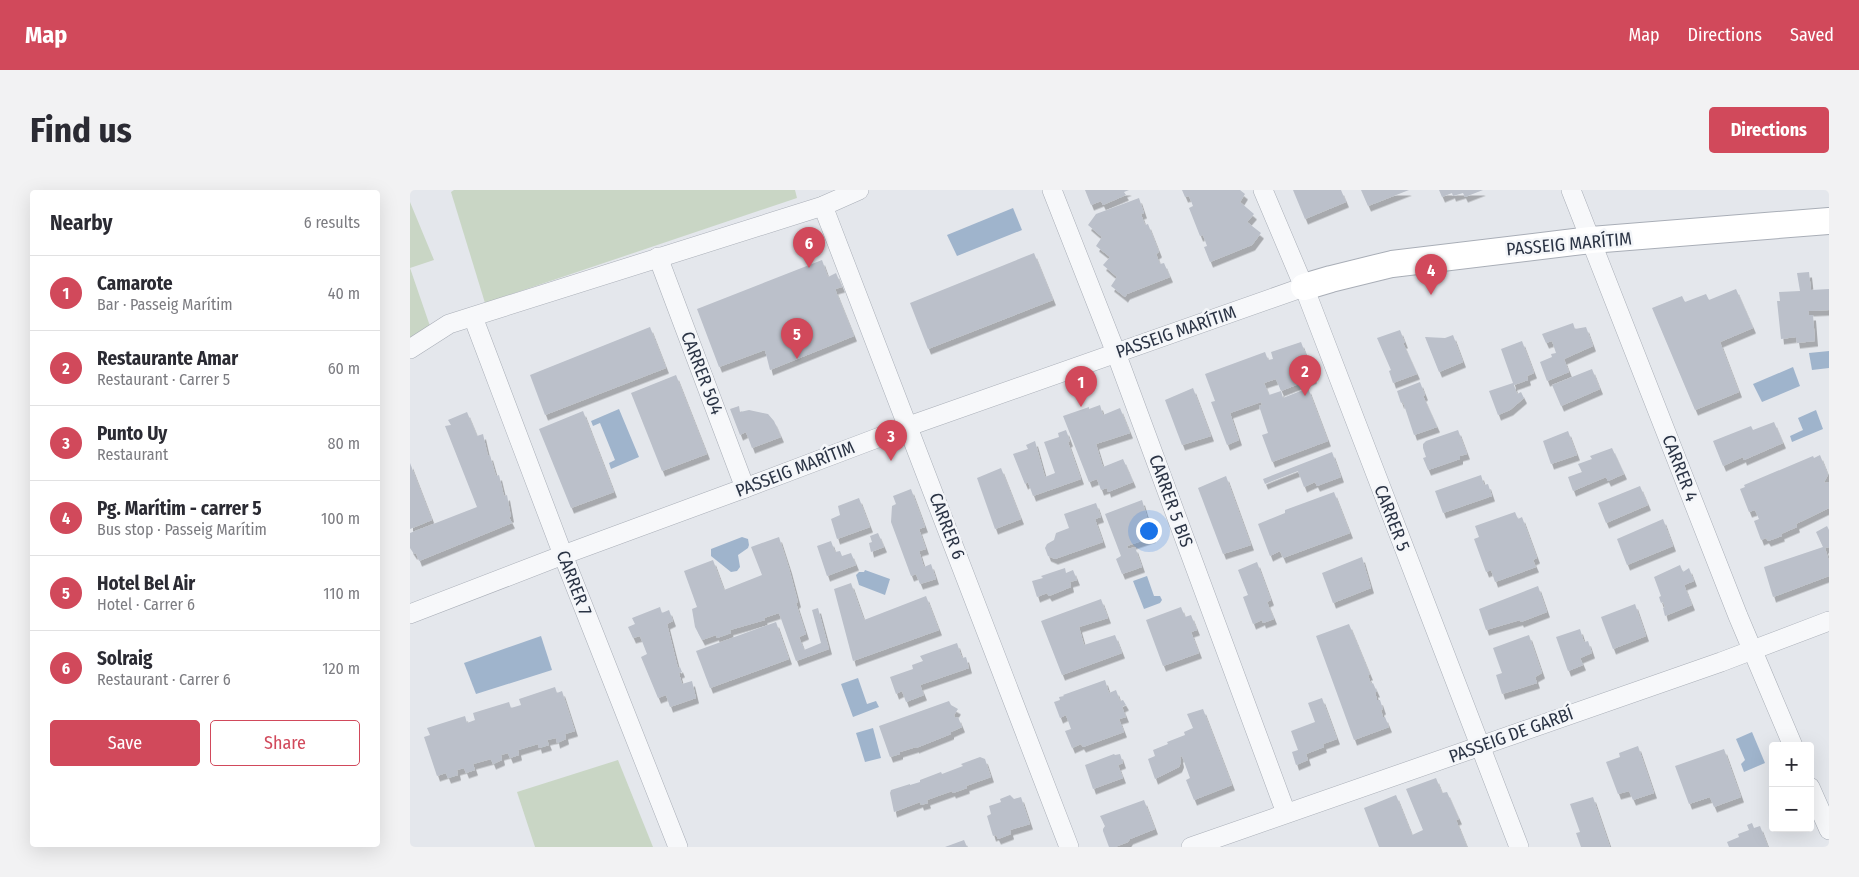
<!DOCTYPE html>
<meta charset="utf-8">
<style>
body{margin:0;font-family:"Fira Sans Condensed",sans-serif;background:#f2f2f3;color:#2b2b33}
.controls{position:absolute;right:15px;bottom:15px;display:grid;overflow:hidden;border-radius:5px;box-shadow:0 5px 20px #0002}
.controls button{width:45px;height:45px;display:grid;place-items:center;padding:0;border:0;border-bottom:1px solid #e1e1e2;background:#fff;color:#2b2b33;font:25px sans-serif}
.you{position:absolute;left:738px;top:340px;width:18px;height:18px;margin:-12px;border:4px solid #fff;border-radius:50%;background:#1a73e8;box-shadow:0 0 0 8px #1a73e833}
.badge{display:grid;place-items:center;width:32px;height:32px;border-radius:50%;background:#d1495b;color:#fff;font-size:16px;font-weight:700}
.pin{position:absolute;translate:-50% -41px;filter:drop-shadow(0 1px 2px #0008)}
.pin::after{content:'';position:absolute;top:26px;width:18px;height:15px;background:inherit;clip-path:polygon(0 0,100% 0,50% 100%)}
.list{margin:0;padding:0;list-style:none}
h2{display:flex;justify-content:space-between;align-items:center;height:65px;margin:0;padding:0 20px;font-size:21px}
h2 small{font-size:16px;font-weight:400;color:#7c7c81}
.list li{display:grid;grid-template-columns:32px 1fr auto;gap:15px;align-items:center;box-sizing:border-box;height:75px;padding:0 20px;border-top:1px solid #e1e1e2}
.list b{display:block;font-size:19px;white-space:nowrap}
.list p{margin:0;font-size:16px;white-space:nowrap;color:#7c7c81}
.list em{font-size:16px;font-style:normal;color:#7c7c81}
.actions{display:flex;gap:10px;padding:15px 20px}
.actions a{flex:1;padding:11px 0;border:1px solid #d1495b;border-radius:5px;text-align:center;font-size:18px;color:#d1495b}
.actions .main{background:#d1495b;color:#fff}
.map{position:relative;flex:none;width:1419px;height:657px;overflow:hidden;border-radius:5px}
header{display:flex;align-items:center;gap:30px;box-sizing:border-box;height:70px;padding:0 25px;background:#d1495b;color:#fff}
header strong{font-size:24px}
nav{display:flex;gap:28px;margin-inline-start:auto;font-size:18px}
.intro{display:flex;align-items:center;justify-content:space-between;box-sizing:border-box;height:120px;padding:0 30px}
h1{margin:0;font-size:35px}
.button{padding:12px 22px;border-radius:5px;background:#d1495b;color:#fff;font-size:18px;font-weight:700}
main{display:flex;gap:30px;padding:0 30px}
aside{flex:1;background:#fff;border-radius:5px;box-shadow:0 5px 20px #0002}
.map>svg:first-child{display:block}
</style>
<header>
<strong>Map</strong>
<nav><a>Map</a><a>Directions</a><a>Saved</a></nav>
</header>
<div class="intro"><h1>Find us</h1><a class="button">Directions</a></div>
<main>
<aside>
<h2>Nearby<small>6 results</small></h2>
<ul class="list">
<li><span class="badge">1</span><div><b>Camarote</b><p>Bar · Passeig Marítim</p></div><em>40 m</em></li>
<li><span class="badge">2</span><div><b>Restaurante Amar</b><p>Restaurant · Carrer 5</p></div><em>60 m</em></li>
<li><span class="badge">3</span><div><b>Punto Uy</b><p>Restaurant</p></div><em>80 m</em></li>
<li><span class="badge">4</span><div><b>Pg. Marítim - carrer 5</b><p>Bus stop · Passeig Marítim</p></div><em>100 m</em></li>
<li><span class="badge">5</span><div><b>Hotel Bel Air</b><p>Hotel · Carrer 6</p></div><em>110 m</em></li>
<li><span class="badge">6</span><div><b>Solraig</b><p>Restaurant · Carrer 6</p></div><em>120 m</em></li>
</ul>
<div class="actions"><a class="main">Save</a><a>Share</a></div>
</aside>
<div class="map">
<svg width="1419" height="657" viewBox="0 0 1419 657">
<defs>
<filter id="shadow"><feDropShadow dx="3" dy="5.5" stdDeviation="0" flood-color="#0004"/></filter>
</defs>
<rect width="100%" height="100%" fill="#e4e7ec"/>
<g fill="#c9d6c5">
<polygon points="44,0 385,0 387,8 75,113 41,2"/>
<polygon points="0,12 24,70 0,78 21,139 0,152"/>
<polygon points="208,570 243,657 125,657 107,602"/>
</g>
<g fill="#9fb4cc">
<polygon points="603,18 612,40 547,66 537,45"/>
<polygon points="1419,161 1419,178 1402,180 1399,163"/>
<polygon points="1383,177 1390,196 1352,212 1343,194"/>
<polygon points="209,219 229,267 201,279 199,273 205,270 190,233 183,236 181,231"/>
<polygon points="1406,220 1413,239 1382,252 1380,246 1393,240 1388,228"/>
<polygon points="332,347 338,349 339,355 338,358 328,365 330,377 327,381 321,382 301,366 301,359"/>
<polygon points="455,380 480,389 475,405 449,395 446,385 449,382 454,382"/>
<polygon points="737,386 744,406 750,406 752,410 750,413 734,419 723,391"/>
<polygon points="131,446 142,480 66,504 54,473"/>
<polygon points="448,488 457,514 466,511 469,517 443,527 431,494"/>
<polygon points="463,538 471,568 455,572 446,543"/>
<polygon points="1342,542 1355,573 1334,582 1331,574 1335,570 1326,549"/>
</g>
<g fill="#bbc0ca" filter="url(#shadow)">
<polygon points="675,0 719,0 714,2 716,5 693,15 691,11 681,15"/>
<polygon points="772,0 830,0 835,4 830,12 844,24 837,32 851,43 842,55 800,72 794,57 797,56 793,45 790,46 779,18 783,16 779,6 775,7"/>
<polygon points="883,0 931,0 936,12 895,29"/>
<polygon points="951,0 999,0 958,16"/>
<polygon points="1029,0 1073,0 1055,7 1053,3 1043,6 1042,3 1032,7"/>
<polygon points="729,8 734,23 731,24 735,35 738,34 749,62 746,64 750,74 754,73 760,87 717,104 715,107 701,96 707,87 693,75 700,67 686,56 692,47 678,35 686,24"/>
<polygon points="624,63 643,110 518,159 500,113"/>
<polygon points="412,70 418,87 426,83 432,97 425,99 444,146 360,180 355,160 309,177 287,119"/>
<polygon points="1399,82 1401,100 1419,99 1419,120 1398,121 1399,125 1403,125 1405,151 1387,153 1386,147 1371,149 1367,111 1370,111 1369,102 1390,101 1387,83"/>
<polygon points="1326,99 1343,138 1310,152 1329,202 1285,220 1242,118 1272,106 1275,112 1296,104 1299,110"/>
<polygon points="1163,133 1165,139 1176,137 1183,156 1154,169 1159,182 1137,191 1130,172 1142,167 1141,164 1146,163 1142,151 1136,153 1132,144"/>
<polygon points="240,137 256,178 135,225 120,185"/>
<polygon points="990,140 995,153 993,153 1007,184 983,193 979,181 981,180 967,148"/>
<polygon points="1043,145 1053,172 1029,182 1015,147 1035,148"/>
<polygon points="1112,151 1124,183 1117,186 1118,190 1104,195 1107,204 1111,202 1114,208 1100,220 1088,225 1079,201 1103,193 1091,159"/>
<polygon points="891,152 899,173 888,178 890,183 900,179 904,188 871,201 866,189 854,193 859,205 871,201 873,208 898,198 918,251 862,272 852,245 858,243 849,216 852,215 851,212 820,223 829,250 817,255 801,212 805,211 795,184 855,162 858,170 863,169 861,162"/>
<polygon points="1182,179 1190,199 1151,216 1142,195"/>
<polygon points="266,185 297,264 252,281 221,203"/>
<polygon points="1010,192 1015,205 1013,206 1027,237 1004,245 993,212 991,213 987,201"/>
<polygon points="783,198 801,246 772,255 755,210"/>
<polygon points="690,215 693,225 710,218 720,243 686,254 693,277 713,269 723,292 698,302 697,298 691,300 687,289 679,292 653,226 679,217 679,219"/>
<polygon points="329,216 330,222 339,220 358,224 364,231 371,247 342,258 336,242 330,245 320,219"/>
<polygon points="173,221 204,302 161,318 129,239"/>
<polygon points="57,222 67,246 73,244 78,266 80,265 86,286 89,285 94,306 97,305 101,327 99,327 102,333 9,371 6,363 4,364 0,358 0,343 67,317 35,236 41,235 38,230"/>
<polygon points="1364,232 1373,253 1334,270 1333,267 1313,276 1303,251 1341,236 1343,240"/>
<polygon points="656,240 660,251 658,252 671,289 623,306 618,292 615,294 603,264 618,259 616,255 625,251 635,287 645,283 634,252 649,247 648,243"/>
<polygon points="1048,240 1057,264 1050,266 1050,269 1018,280 1013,268 1016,267 1013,258 1013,254 1016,251"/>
<polygon points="1158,241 1167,265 1141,274 1133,251"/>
<polygon points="1202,258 1214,284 1198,291 1196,287 1163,301 1158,287 1172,282 1168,274 1182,269 1180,266"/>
<polygon points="922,262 931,287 907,296 905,292 894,297 888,281 855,294 853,289"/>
<polygon points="1410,265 1418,285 1414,292 1415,293 1419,292 1419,318 1386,334 1387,337 1371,344 1372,346 1358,351 1356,348 1351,350 1344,331 1349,329 1345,320 1339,322 1330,299 1335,297 1334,295 1403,266 1404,268"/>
<polygon points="0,273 22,330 0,339"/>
<polygon points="591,278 611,329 585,339 567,288"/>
<polygon points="1071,285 1074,295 1078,294 1082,306 1033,323 1025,301"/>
<polygon points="816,286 841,355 813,364 788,298"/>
<polygon points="1230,296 1238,315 1196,333 1188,313"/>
<polygon points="501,299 515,337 509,339 516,359 509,361 514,377 521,374 526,389 510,394 506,384 501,386 481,332 482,316 486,314 483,306"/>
<polygon points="924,302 940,343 873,368 870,361 860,366 848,334 875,323 875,320"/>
<polygon points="449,308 460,337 427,349 421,329 430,325 428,316"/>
<polygon points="732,310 743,347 717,356 718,359 725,357 732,377 712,384 706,369 711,366 695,324"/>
<polygon points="686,313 691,327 685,329 693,352 645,369 638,366 635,358 637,354 644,350 646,343 659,338 654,324"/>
<polygon points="1105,322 1108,329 1112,327 1127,368 1123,370 1126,377 1085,392 1081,380 1076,382 1064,349 1069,347 1065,336"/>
<polygon points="1253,329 1263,356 1217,375 1207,349"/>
<polygon points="1417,336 1419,340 1419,357 1415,358 1419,371 1419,386 1363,407 1354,377 1413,357 1406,342"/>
<polygon points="468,343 474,357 461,362 459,353 462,352 460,346"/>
<polygon points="369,347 379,378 388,412 386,413 396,444 389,447 394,460 411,453 402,420 408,418 419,459 386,471 369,423 354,428 355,430 320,440 321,443 307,448 306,445 292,450 285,437 282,419 287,417 274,381 303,370 314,400 352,385 341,357"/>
<polygon points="421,351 425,362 430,361 432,366 441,363 446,375 417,386 407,356"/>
<polygon points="952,367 961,398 923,413 912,383"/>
<polygon points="847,372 861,410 857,412 864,429 853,433 852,430 843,434 833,407 838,405 828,380"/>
<polygon points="1270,375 1273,382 1279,378 1284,391 1274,395 1282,415 1255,426 1253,418 1255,417 1253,412 1251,413 1249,407 1251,406 1244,387"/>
<polygon points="655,378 656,383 663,380 667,390 660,392 661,397 639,406 637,403 627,407 622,391 633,388 631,386"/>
<polygon points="441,393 454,430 516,406 529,440 443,471 424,399"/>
<polygon points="1128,396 1137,422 1111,432 1110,430 1076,440 1069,419"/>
<polygon points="691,409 698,428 669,437 674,455 705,445 712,463 652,485 631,431"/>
<polygon points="1225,414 1236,446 1203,459 1191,427"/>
<polygon points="250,417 252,423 259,420 263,431 257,434 268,478 270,477 272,482 269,483 272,494 282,491 286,508 260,517 256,505 248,508 231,467 237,464 230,446 223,448 218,437 225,434 222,428"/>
<polygon points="771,417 775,427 781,425 787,440 781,442 789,463 753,476 736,430"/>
<polygon points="366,432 379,469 300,498 286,461"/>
<polygon points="939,434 960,485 958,485 961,494 963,493 967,502 965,502 967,510 970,510 973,519 971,520 973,527 975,527 979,537 944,550 906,446"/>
<polygon points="1170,439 1174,452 1178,451 1182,463 1170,468 1173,475 1158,481 1146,447"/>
<polygon points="1119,445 1132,483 1125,487 1127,493 1092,504 1086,485 1092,483 1083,458"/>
<polygon points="547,453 552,468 556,467 559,478 510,495 514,505 496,512 492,501 486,504 480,487 503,479 502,475 513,471 510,466"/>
<polygon points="695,490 699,503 706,500 710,511 713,510 716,515 712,517 716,527 709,529 714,542 673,557 671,554 662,558 655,541 661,539 656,525 650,528 644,512 650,510 649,507 654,506 653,505"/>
<polygon points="145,497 147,503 152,501 165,541 155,544 156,549 147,553 146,548 137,550 139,555 129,558 128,554 108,560 109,565 100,568 98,563 91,565 92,570 83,574 81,569 63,574 65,580 56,583 54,578 47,580 48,585 38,588 36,583 27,586 14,547 20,545 17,538 55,526 57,533 65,530 63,523 99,512 101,518 111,515 109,509"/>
<polygon points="912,508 927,549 913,554 914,557 896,564 898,570 886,575 882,562 888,560 881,541 905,532 898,513"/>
<polygon points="539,511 541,515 548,519 544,525 545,528 548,527 552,537 541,542 541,544 506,558 506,557 490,562 490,564 480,567 469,536"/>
<polygon points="793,519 822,595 784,610 776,590 780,588 772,566 770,567 771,572 769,577 745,589 738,569 745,566 743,560 758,554 757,552 775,545 774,542 783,538 777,524"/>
<polygon points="1228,556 1244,603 1223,610 1219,601 1208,604 1196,572 1210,567 1209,563"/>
<polygon points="1314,559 1331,607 1304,617 1300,607 1279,614 1265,576"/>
<polygon points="704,564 705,565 710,564 713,573 708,575 713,588 683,599 675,575"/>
<polygon points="570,567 575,569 581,587 556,596 557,598 543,603 542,601 517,610 518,613 511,615 510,612 484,622 480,603 481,600 500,594 500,595 510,592 510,590 531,582 532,584 553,576 551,574"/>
<polygon points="1026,588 1032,603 1037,602 1049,629 1046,630 1057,657 969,657 954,618 986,605 1002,645 1013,640 996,599"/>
<polygon points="600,605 604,609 611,607 620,634 600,640 601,644 588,649 586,645 583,646 577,626 581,624 579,616 591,612 590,609"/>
<polygon points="1183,607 1200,657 1171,657 1166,643 1170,642 1160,614"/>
<polygon points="734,610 745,639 720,649 718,652 705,657 699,657 693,641 693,639 695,636 690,626"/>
<polygon points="1342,633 1344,638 1350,636 1358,657 1319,657 1317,652 1329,647 1328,644 1339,640 1337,635"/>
<polygon points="554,650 557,657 535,657"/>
</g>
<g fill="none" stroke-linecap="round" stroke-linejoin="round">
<g stroke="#a9aeb7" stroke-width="20">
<g id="street">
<polyline points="642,0 706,163 876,623"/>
<polyline points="853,0 894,97 1109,657"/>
<polyline points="1161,0 1328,426 1383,556"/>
<polyline points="413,16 659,657"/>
<polyline points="248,67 335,298"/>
<polyline points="63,127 153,365 268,657"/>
<polyline points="0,159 39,134 413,16 449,0"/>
<polyline points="0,424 153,365 335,298 499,236 894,97"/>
<polyline points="1400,597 1419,640"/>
<polyline points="781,657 1311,472 1419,431"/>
</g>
</g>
<g stroke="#a9aeb7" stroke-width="28">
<polyline id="secondary" points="894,97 921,89 982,74 1181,50 1419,31"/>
</g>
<use href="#street" stroke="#f7f8fa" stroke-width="19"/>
<use href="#secondary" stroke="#fff" stroke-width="26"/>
</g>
<g text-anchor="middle" stroke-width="5" stroke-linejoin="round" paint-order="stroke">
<g font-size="18" fill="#2b3445" stroke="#f4f6f9">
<text transform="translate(1159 54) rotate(-5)" y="6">PASSEIG MARÍTIM</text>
<text transform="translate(766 142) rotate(-19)" y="6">PASSEIG MARÍTIM</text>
<text transform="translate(292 183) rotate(69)" y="6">CARRER 504</text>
<text transform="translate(1270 278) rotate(69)" y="6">CARRER 4</text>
<text transform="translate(385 279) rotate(-21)" y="6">PASSEIG MARÍTIM</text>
<text transform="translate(761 311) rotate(70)" y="6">CARRER 5 BIS</text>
<text transform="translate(982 328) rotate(69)" y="6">CARRER 5</text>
<text transform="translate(537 336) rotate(69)" y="6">CARRER 6</text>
<text transform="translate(164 393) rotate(69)" y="6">CARRER 7</text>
<text transform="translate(1101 545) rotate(-20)" y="6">PASSEIG DE GARBÍ</text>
</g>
</g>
</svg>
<div class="controls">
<button>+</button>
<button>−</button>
</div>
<div class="you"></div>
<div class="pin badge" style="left:671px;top:217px">1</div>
<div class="pin badge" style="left:895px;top:206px">2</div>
<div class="pin badge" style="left:481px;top:271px">3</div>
<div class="pin badge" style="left:1021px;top:105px">4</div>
<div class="pin badge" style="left:387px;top:169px">5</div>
<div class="pin badge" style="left:399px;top:78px">6</div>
</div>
</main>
